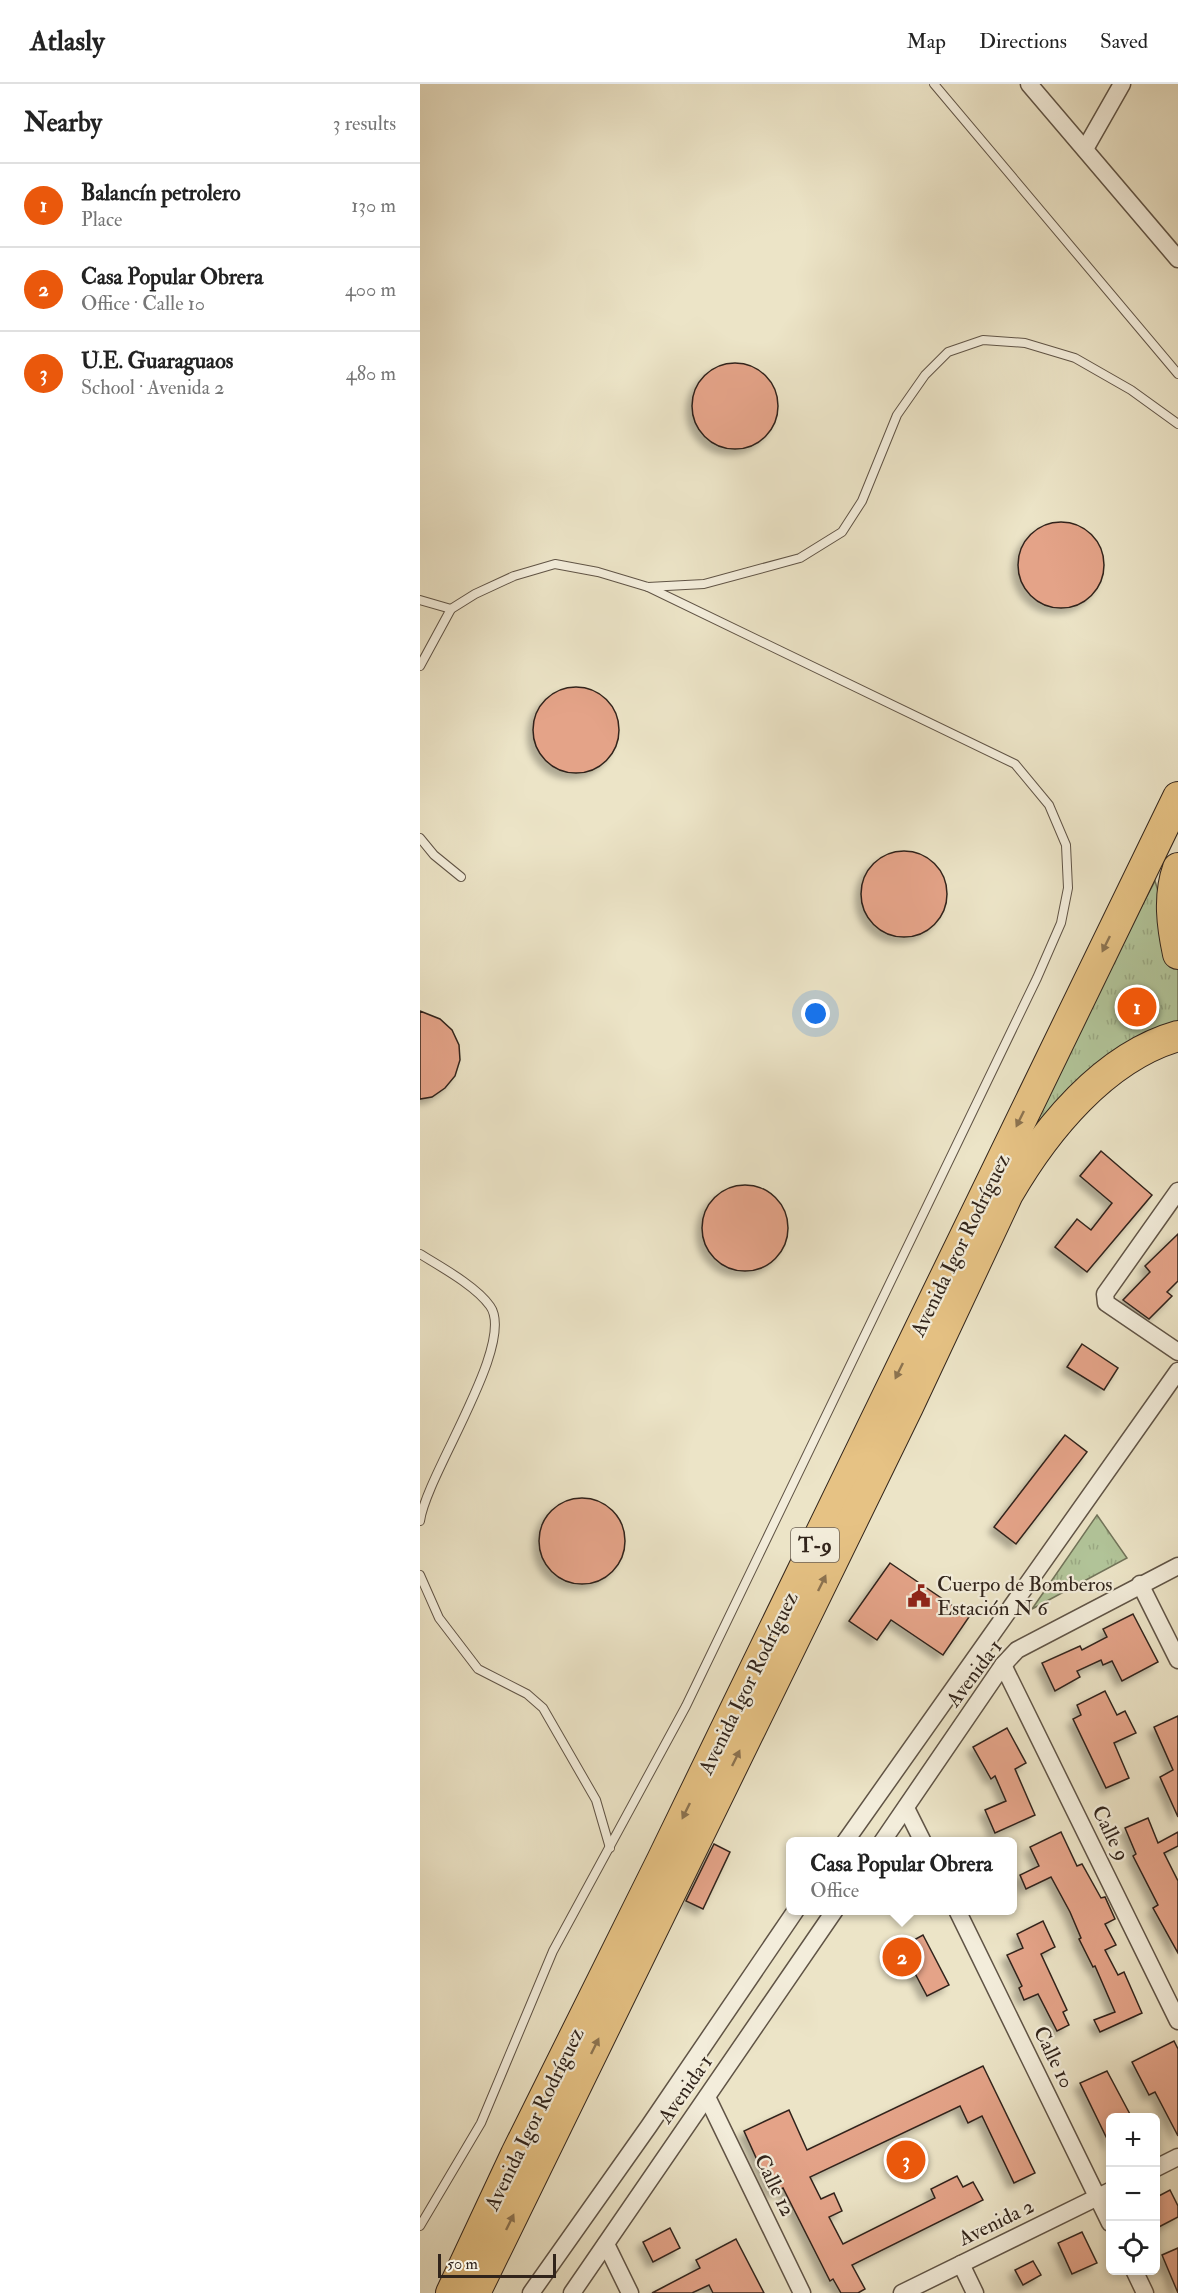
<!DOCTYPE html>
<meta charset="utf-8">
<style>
body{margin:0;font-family:"IM FELL Double Pica",serif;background:#f2f2f2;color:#222}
.controls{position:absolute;right:18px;bottom:18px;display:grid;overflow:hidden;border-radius:9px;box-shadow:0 3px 9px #0003}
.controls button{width:54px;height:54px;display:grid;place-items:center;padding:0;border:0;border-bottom:2px solid #e0e0e0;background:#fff;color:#222;font:30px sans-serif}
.scale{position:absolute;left:18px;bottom:15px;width:118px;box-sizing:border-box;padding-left:6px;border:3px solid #31241b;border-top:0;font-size:16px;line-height:21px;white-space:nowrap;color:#31241b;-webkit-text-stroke:4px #f3eddb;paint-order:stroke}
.you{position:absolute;left:396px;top:930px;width:21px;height:21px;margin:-15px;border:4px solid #fff;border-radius:50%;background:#1a73e8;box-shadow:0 0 0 9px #1a73e833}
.badge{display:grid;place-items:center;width:39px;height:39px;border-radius:50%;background:#ea580c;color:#fff;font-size:20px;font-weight:700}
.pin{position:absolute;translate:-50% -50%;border:3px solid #fff;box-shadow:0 2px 6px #0006}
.popup{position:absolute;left:366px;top:1753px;width:231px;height:78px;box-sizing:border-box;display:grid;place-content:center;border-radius:9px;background:#fff;filter:drop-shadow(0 2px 4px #0005);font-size:20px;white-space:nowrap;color:#767676}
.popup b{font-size:22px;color:#222}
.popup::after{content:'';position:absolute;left:50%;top:100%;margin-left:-12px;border:12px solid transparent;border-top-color:#fff}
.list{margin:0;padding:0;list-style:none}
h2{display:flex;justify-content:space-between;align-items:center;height:78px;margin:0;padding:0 24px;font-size:26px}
h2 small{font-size:20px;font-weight:400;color:#767676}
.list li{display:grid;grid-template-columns:39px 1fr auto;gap:18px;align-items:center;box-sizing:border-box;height:84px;padding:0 24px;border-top:2px solid #e0e0e0}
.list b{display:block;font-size:22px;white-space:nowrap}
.list p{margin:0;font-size:20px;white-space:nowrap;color:#767676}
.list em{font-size:20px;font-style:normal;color:#767676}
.icon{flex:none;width:33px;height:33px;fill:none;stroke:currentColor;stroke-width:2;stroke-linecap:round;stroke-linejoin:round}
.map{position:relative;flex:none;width:758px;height:2209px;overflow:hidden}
header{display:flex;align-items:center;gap:36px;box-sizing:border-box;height:84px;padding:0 30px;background:#fff;border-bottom:2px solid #e0e0e0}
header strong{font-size:28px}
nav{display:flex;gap:33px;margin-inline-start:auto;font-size:21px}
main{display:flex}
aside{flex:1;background:#fff}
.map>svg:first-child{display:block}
</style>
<header>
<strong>Atlasly</strong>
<nav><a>Map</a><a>Directions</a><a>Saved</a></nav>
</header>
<main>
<aside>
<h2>Nearby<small>3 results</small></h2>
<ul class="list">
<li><span class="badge">1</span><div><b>Balancín petrolero</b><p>Place</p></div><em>130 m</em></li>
<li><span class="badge">2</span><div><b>Casa Popular Obrera</b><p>Office · Calle 10</p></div><em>400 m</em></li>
<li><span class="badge">3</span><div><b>U.E. Guaraguaos</b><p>School · Avenida 2</p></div><em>480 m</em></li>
</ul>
</aside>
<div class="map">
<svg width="758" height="2209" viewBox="0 0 758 2209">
<defs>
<pattern id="park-tufts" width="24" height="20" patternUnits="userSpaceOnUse" patternTransform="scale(1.5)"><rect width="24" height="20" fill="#b2c59a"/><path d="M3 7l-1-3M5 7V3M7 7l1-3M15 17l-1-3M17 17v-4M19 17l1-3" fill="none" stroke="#9aa984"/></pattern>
<filter id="shadow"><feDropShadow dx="-5.5" dy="5.5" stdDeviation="3" flood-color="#0004"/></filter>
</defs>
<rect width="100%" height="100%" fill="#ece4c7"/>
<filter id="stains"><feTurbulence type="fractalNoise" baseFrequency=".00333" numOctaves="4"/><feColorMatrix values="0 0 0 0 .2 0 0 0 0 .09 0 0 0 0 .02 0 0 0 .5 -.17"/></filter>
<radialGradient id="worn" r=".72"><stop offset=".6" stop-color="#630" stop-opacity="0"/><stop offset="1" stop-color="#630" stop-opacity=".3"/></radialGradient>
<g fill="url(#park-tufts)" stroke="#72745a" stroke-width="1.5">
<polygon points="735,797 758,874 758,944 622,1038 611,1032"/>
<polygon points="677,1431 707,1474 612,1525"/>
</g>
<g fill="#e4a388" stroke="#31241b" stroke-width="1.5" filter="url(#shadow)">
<circle cx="315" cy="322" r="43"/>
<circle cx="641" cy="481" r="43"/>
<circle cx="156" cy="646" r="43"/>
<circle cx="484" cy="810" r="43"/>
<polygon points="0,927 20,935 32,946 39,961 40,976 35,992 25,1004 12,1013 0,1015"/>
<polygon points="681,1067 732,1111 667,1188 635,1163 657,1135 671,1146 692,1119 660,1092"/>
<circle cx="325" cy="1144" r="43"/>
<polygon points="758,1150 758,1197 747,1208 752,1212 729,1235 703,1216 730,1188 725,1182"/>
<polygon points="662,1260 698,1284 684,1306 647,1283"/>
<polygon points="645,1351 667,1368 596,1460 574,1443"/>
<circle cx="162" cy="1457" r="43"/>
<polygon points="470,1479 549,1533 523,1571 471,1536 457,1556 429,1537"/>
<polygon points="713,1530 738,1578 702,1597 692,1577 683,1581 681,1576 657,1587 660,1593 635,1607 622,1579 660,1562 662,1566 687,1553 683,1545"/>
<polygon points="685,1607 697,1631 705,1627 716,1649 694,1659 709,1694 686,1704 653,1635 661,1631 657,1621"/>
<polygon points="758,1632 758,1733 740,1693 753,1686 734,1643"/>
<polygon points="587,1644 606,1679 595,1685 615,1731 575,1749 565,1726 586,1717 575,1692 571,1695 553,1663"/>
<polygon points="728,1734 738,1759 758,1748 758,1762 744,1769 758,1797 758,1869 733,1824 738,1821 713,1772 716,1770 705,1744"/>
<polygon points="641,1748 657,1782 662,1780 681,1814 685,1813 695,1835 685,1840 696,1861 685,1866 698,1891 704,1888 722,1929 680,1948 674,1936 695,1928 675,1882 673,1883 659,1855 661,1854 650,1828 631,1793 606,1805 600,1791 619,1782 610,1763"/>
<polygon points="294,1760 310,1768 283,1825 266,1817"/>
<polygon points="623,1837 635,1863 621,1870 647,1926 643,1928 649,1941 637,1947 618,1910 604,1916 599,1904 602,1902 587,1871 603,1864 597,1850"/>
<polygon points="503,1851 529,1901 507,1912 481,1863"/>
<polygon points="754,1957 758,1965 758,2052 735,2008 729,2011 712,1978"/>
<polygon points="563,1982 615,2089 594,2099 562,2032 548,2039 540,2022 390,2093 401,2115 414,2109 422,2127 409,2133 423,2160 515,2114 511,2105 537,2092 543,2103 553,2098 563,2116 432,2181 445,2205 438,2209 421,2209 413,2195 410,2197 363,2104 352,2109 324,2047 369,2026 387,2066"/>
<polygon points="687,1987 712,2034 690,2034 690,2061 660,1999"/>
<polygon points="750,2106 758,2122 758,2133 735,2145 735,2114"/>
<polygon points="250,2144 260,2164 233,2178 223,2158"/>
<polygon points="662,2148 677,2179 652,2190 638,2159"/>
<polygon points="316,2155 344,2209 293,2209 289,2201 272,2209 232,2209 280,2184 276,2176"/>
<polygon points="758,2164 758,2209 742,2171"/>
<polygon points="613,2177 621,2191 603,2201 595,2186"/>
</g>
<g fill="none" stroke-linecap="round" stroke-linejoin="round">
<g stroke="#605446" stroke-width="10">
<g id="lane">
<polyline points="514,0 758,290"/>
<polyline points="0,516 31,525"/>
<polyline points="0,582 31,525 55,510 94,492 135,480 178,488 228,503 284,500 380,474 422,448 442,417 477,331 505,291 528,268 563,256 605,259 655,274 711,306 758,340"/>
<polyline points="0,754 14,771 41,793"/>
<path d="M0,1170C21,1183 56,1202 70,1222C97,1259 6,1391 0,1437"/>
<polyline points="0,1491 19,1534 58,1585 107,1610 123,1624 176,1716 190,1764"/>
<polyline points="0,2142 61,2039 133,1867 266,1622 617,894 641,839 648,804 646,761 629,721 595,680 228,503"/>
</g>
</g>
<g stroke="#605446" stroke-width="19">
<g id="street">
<polyline points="609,0 758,175"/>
<polyline points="665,65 702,0"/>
<polyline points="758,1107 685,1210 686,1219 758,1268"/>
<polyline points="720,1500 758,1576"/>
<polyline points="583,1581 758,1937"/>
<polyline points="486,1724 503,1758"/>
<polyline points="425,1758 758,1287"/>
<polyline points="462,1758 583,1581 597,1566 758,1482"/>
<polyline points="537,1826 690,2139"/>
<polyline points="287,2013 382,2209"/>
<polyline points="736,2084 758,2073"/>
<polyline points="186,2160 210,2209"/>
<polyline points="541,2180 555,2209"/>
<polyline points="714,2186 725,2209"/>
<polyline points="111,2209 229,2042 376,1826"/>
<polyline points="152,2209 415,1826"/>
<polyline points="482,2209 690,2107"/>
</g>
</g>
<g stroke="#31241b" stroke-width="32">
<g id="highway">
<path d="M758,784C748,812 752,842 758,870"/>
<polyline points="31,2209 96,2070 242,1776 758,713"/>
<path d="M55,2209L488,1323L588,1110C625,1046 684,973 758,952"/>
</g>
</g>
<use href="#lane" stroke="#f3eddb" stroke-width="8"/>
<use href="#street" stroke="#f3eddb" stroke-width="16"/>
<use href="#highway" stroke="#e6c284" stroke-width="30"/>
</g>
<defs><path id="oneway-solid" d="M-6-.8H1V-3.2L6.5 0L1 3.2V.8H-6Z" transform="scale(1.5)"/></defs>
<g fill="#8c7350">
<use href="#oneway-solid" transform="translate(686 860) rotate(116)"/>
<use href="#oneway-solid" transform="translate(600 1035) rotate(116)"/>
<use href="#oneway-solid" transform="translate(479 1287) rotate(116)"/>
<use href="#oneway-solid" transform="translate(402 1499) rotate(-64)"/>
<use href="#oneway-solid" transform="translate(316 1674) rotate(-64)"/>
<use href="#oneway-solid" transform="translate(266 1727) rotate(116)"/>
<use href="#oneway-solid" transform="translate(175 1962) rotate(-64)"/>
<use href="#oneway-solid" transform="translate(90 2138) rotate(-64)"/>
</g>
<defs>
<g id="civic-bare" transform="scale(1.8)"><path d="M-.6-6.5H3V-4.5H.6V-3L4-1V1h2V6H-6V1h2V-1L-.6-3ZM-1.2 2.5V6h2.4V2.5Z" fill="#8f2418" stroke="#f3eddb" stroke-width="2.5" paint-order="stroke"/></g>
</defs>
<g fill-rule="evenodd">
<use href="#civic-bare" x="499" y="1512"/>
</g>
<g text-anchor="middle" stroke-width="4.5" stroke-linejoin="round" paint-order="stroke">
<rect fill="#f3eddb" stroke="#6b6055" stroke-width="1.5" x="371" y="1444" width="48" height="34" rx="4.5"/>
<g font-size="20" font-weight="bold" fill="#31241b">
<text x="395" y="1468">T-9</text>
</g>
<g font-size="21" fill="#31241b" stroke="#f3eddb">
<text transform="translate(540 1161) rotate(-64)" y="7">Avenida Igor Rodríguez</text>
<text transform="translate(554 1589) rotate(-53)" y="7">Avenida 1</text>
<text transform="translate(328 1599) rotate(-64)" y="7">Avenida Igor Rodríguez</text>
<text transform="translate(691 1749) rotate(64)" y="7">Calle 9</text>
<text transform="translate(634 1973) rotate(64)" y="7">Calle 10</text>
<text transform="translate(265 2005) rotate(-55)" y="7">Avenida 1</text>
<text transform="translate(114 2035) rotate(-64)" y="7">Avenida Igor Rodríguez</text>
<text transform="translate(355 2101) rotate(64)" y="7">Calle 12</text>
<text transform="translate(576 2138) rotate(-26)" y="7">Avenida 2</text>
</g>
<g font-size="21" fill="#31241b" stroke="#f3eddb" text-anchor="start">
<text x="517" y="1507">Cuerpo de Bomberos<tspan x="517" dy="24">Estación N 6</tspan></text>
</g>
</g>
<rect width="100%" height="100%" filter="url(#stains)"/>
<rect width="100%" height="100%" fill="url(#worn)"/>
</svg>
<div class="controls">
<button>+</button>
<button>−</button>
<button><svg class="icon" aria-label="locate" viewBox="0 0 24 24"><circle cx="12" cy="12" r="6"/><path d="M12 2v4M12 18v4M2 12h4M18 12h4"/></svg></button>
</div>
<div class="scale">50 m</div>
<div class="you"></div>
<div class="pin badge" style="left:717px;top:923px">1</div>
<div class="pin badge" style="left:482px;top:1873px">2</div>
<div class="popup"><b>Casa Popular Obrera</b>Office</div>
<div class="pin badge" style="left:486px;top:2076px">3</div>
</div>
</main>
